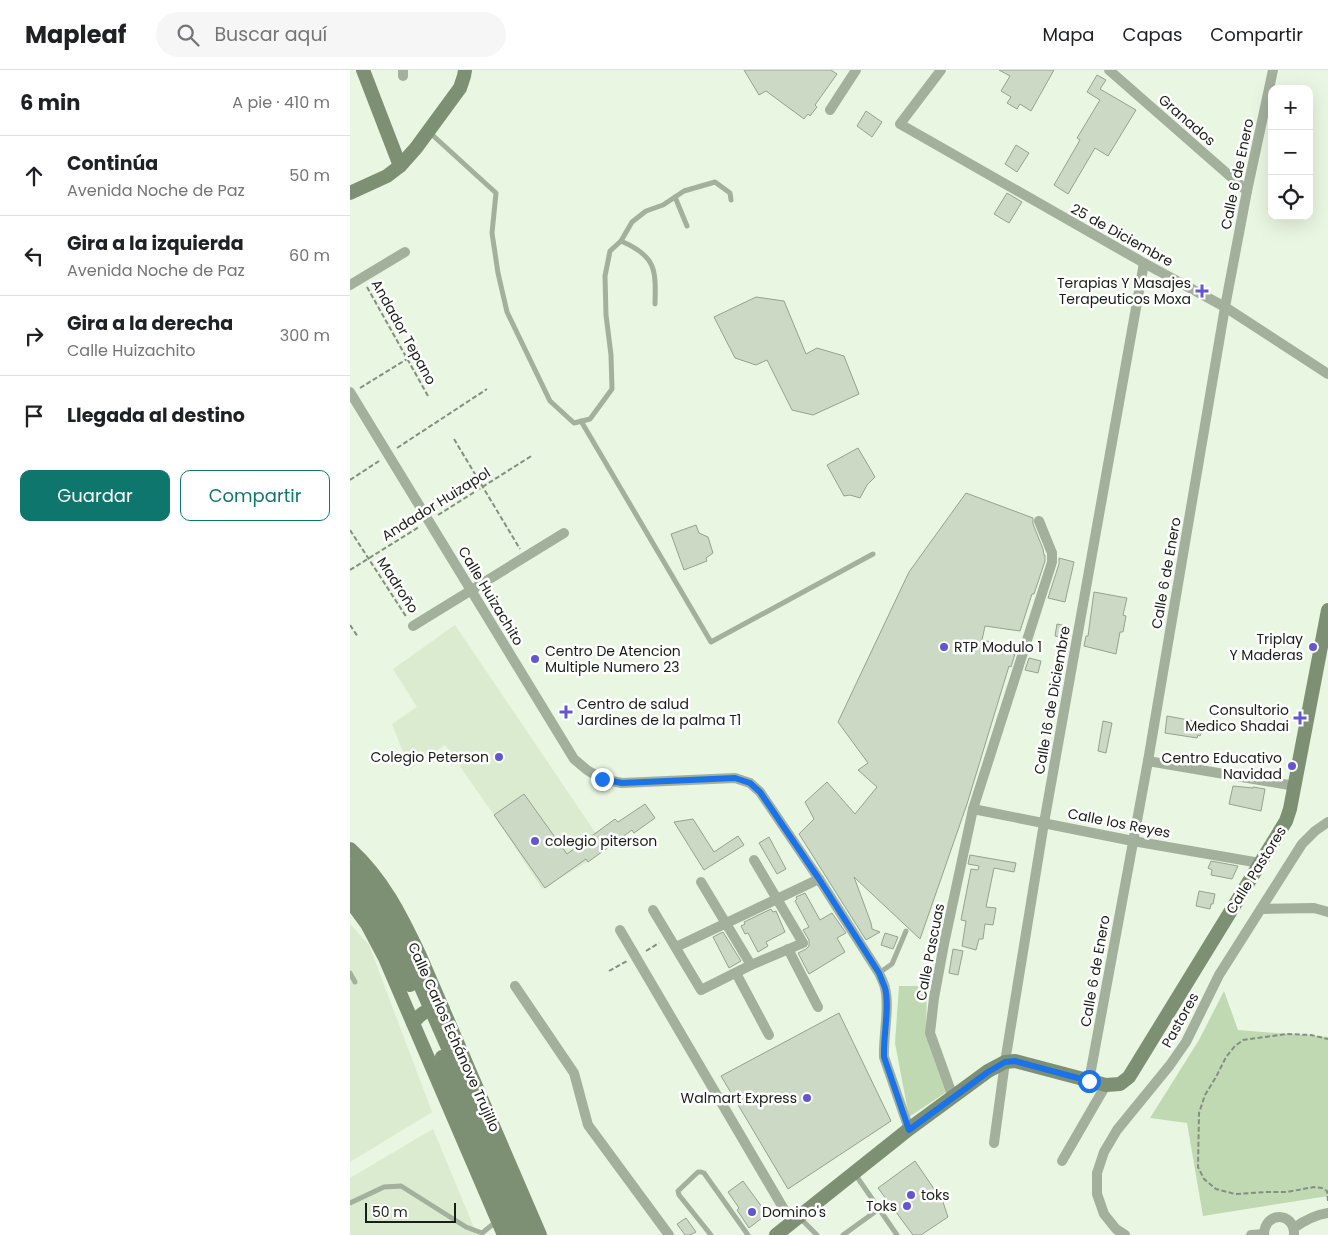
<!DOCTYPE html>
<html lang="es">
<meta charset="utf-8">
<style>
body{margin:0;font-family:Poppins,sans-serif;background:#f6f6f6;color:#202124}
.controls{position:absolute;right:15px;top:15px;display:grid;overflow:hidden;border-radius:10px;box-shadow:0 5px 20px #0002}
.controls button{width:45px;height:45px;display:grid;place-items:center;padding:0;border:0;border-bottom:1px solid #e0e0e0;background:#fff;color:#202124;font:25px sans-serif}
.scale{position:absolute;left:15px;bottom:12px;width:91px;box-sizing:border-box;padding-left:5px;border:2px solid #191e16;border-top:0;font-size:14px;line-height:18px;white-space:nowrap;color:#191e16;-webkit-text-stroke:4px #fff;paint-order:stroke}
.stop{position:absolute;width:15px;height:15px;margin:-11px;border:4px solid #1a73e8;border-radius:50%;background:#fff}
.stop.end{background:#1a73e8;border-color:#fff;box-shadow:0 1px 5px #0008}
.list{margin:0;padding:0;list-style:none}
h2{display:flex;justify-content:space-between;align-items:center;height:65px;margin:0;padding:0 20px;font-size:21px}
h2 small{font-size:16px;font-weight:400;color:#757577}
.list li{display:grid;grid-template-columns:32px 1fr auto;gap:15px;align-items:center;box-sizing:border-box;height:80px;padding:0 20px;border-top:1px solid #e0e0e0}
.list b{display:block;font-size:19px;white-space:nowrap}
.list p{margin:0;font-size:16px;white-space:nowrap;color:#757577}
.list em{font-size:16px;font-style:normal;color:#757577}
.actions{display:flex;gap:10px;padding:15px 20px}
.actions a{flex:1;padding:11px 0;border:1px solid #0f766e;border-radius:10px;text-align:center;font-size:18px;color:#0f766e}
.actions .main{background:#0f766e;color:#fff}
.icon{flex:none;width:28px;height:28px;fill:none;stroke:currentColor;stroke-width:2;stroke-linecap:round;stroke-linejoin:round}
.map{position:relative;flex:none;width:978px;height:1165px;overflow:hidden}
header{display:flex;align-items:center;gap:30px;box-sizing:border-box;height:70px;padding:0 25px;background:#fff;border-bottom:1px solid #e0e0e0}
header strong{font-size:24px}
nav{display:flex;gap:28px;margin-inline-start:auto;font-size:18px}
.search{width:350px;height:45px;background:#f6f6f6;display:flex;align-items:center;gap:12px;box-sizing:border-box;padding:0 18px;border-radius:28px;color:#757577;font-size:19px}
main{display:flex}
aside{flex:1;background:#fff}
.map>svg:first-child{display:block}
</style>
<header>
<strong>Mapleaf</strong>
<div class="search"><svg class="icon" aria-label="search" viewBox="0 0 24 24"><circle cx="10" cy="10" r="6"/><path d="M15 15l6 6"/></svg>Buscar aquí</div>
<nav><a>Mapa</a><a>Capas</a><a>Compartir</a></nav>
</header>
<main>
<aside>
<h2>6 min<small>A pie · 410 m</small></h2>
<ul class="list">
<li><svg class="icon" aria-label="ahead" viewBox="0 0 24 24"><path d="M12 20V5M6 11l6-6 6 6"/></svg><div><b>Continúa</b><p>Avenida Noche de Paz</p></div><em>50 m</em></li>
<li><svg class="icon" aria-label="left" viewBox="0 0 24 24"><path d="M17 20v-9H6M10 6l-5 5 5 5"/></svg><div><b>Gira a la izquierda</b><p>Avenida Noche de Paz</p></div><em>60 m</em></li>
<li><svg class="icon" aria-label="right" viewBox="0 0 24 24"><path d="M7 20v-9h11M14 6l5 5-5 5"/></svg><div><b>Gira a la derecha</b><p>Calle Huizachito</p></div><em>300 m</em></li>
<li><svg class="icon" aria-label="arrive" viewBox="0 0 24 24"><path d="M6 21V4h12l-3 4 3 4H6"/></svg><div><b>Llegada al destino</b></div></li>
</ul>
<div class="actions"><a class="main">Guardar</a><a>Compartir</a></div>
</aside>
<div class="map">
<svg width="978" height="1165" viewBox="0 0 978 1165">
<rect width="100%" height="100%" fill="#e9f6e1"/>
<g fill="#daebcf">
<polygon points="105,555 257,780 192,819 144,745 95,675 60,699 42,654 67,637 43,599"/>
<polygon points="0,854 19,875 82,1042 0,1092"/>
<polygon points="83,1059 127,1165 0,1165 0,1108"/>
</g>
<g fill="#c1d9b3">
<polygon points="549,916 577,916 576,965 598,1021 559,1047 545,973"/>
<polygon points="874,921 888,960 978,967 978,1126 853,1146 837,1053 800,1048 849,970"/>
</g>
<g fill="#ccd9c4" stroke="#95a28e">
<polygon points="394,0 481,0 487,4 465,35 467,37 460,46 458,44 454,49 416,21 409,25"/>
<polygon points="649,0 704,0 681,41 670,34 667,39 657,33 661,27 651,21 660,6"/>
<polygon points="747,5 756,10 750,19 786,40 758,86 745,78 718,124 704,115 730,70 727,68 750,30 737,22"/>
<polygon points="516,41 532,52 522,67 507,56"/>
<polygon points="666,75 679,83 667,102 655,94"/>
<polygon points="657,123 672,132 659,153 644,144"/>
<polygon points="406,227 434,231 456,284 467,278 494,286 509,324 463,345 442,340 417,290 406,295 385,288 364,247"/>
<polygon points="508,378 525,407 517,415 510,428 500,425 494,426 477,395"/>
<polygon points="616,423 683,448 683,454 693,479 694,485 695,485 695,491 684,524 682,524 670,561 635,556 632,570 665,577 663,584 665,584 661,597 659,596 617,734 570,869 504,807 521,853 522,859 530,862 516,870 449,764 464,749 455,732 477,712 505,744 527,717 508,700 518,693 488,652 559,502"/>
<polygon points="346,455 349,463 358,467 363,483 356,488 357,491 334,500 321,464"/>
<polygon points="709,488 724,492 715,532 698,528 709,494"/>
<polygon points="744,522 777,528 773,545 776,546 773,562 770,562 766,584 734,576 736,566 738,566"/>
<polygon points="707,554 716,556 714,568 705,566"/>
<polygon points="679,588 691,591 688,603 675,600"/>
<polygon points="817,646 855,653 850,666 848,665 847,668 815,663"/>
<polygon points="753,651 762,653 756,683 748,681"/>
<polygon points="883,716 903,718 903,717 915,719 911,741 879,734"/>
<polygon points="174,724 217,784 265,749 268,752 295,734 305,748 284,763 282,760 238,792 236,789 195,818 144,745"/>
<polygon points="343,749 364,782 388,766 394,775 354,800 324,752"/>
<polygon points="419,767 436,799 427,804 409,773"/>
<polygon points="620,785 666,793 664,802 644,798 636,837 646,838 643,855 635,854 633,869 629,869 626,880 612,876 616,851 611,850 621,799 628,800 629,796 618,794"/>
<polygon points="861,791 888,796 882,809 861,805 862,800 858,798"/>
<polygon points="849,821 865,824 863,834 861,834 860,839 846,836"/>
<polygon points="455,823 470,850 482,843 496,863 487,868 495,882 459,904 448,883 456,879 459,876 459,870 453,860 459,857 445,831 447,829 446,827"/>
<polygon points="421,839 423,842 426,841 435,862 416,872 418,876 408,882 398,863 395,864 391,856 395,854 394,852"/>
<polygon points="373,862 391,891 379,898 363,867"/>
<polygon points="535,863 548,867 543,879 531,875"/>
<polygon points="603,879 613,881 608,905 599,903"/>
<polygon points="489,943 541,1051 438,1119 371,1006"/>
<polygon points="565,1091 593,1132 598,1147 571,1165 563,1165 528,1118"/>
<polygon points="393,1111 417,1144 399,1158 387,1140 389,1138 378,1122"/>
<polygon points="336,1148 346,1162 340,1165 335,1165 327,1154"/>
</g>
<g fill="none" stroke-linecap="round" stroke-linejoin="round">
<g stroke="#858f80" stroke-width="2" stroke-dasharray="5 2.5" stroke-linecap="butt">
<polyline points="17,217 78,326"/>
<polyline points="10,318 57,289"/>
<polyline points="104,369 170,479"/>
<polyline points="47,378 137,319"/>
<polyline points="0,410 29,391"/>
<polyline points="88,445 183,385"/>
<polyline points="0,460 57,548"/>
<polyline points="0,500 69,457"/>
<polyline points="0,555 8,567"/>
<polyline points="296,881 309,873"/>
<polyline points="259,901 277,891"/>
<polyline points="978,1131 977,1121 972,1118 964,1117 937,1122 917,1122 885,1124 866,1119 854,1109 848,1097 849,1043 855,1025 866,1007 876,987 885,976 893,970 937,964 961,965 978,969"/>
</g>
<g stroke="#a3b09c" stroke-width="5">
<path d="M78,61L146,123L142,163L148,203L157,242L200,331L224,353L240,349L262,319L261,285L256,245L255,206L260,181L271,171C306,186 306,199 305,234"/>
<polyline points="325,127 337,156"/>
<polyline points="271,171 282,152 296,141 313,135 334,121 365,112 380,123 381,130"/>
<polyline points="231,351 361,572 523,484"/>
<polyline points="0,903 5,912"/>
<polyline points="529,903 542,894 556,861"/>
<polyline points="505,1104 547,1165"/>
<polyline points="0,1133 34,1117 51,1116 116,1157 132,1163 147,1151"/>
<polyline points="450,1148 467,1165"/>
<polyline points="361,1165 329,1125 328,1121 348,1102 351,1102 354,1103 398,1165"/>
<polyline points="493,1165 529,1139"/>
</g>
<g stroke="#a3b09c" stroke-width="10">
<polyline points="591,0 550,54 794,193 875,237 978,304"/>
<polyline points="759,0 897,121"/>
<polyline points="53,6 53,0"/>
<polyline points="480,40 506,0"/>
<polyline points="0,215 55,182"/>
<path d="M0,322L224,689L237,700L252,709L272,713L385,708L400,713L410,722L469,809L529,903C531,908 534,913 535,918C540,937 533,966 534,987L559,1059"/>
<polyline points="63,556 214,463"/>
<polyline points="798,691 945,716"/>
<polyline points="623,739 783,771 910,793"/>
<polyline points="351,812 401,895"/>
<polyline points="911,839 964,838 978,842"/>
<polyline points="303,840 351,920 401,895 453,873 404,790"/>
<polyline points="270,860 442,1153"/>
<polyline points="326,877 469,809"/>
<polyline points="438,879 468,937"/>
<polyline points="386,903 419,965"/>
<polyline points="165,916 224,1003 238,1055 319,1165"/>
<polyline points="739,1011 798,691 875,237 897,121 923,0"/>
<polyline points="603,1027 580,963 584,928 594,874 623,739 702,492 702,483 689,451"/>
<polyline points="644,1073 655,992 694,753 794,193"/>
<polyline points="712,1091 756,1015"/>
<path d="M944,1158C955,1150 965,1145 978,1143"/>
<polyline points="775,1165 766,1159 754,1144 747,1124 747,1103 754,1082 767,1060 820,995 836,972 869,905 952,774 965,761 978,752"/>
<polyline points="901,1165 914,1164"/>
<path d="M914,1165C914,1141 945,1141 944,1165"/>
</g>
<g stroke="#7e9073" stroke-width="14">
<polyline points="13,0 50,96"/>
<polyline points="0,123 37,106 50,96 66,78 110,18 114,6 115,0"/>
<path d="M0,779C33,809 51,846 70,886L190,1165"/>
<polyline points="0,831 17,854 35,888 154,1165"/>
<path d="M63,953C73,941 76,940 93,939"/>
<polyline points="426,1165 559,1059 638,1001 655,992 665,991 756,1015 770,1014 779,1007 936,751 940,739 978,540"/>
</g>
<g stroke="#7e9073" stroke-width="14">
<polyline points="0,796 15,813 43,854 181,1165"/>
<polyline points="0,813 24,842 60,915"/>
<polyline points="92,987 167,1165"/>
</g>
</g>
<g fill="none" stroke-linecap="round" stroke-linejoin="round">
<path stroke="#1a73e8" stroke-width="6" d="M252,709L272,713L385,708L400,713L410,722L469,809L529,903C531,908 533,913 535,918C540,937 533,966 534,987L559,1060L638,1002L655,992L665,991L739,1011"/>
</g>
<g fill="#6456cf" stroke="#fff" stroke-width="2">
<path d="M849.5 213.5h5v5h5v5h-5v5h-5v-5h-5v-5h5z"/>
<circle cx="594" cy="577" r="5"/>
<circle cx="963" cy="577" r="5"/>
<circle cx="185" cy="589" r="5"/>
<path d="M213.5 634.5h5v5h5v5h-5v5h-5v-5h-5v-5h5z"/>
<path d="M947.5 640.5h5v5h5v5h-5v5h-5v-5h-5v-5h5z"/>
<circle cx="149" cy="687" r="5"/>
<circle cx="942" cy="696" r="5"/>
<circle cx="185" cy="771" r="5"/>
<circle cx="457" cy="1028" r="5"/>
<circle cx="561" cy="1125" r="5"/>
<circle cx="557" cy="1136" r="5"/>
<circle cx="402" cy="1142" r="5"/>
</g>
<g text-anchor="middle" stroke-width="5" stroke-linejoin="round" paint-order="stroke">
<g font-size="14" fill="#191e16" stroke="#fff">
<text transform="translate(837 50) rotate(41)" y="5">Granados</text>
<text transform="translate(887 104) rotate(-78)" y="5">Calle 6 de Enero</text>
<text transform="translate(772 165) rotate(29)" y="5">25 de Diciembre</text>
<text transform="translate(54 262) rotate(61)" y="5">Andador Tepano</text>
<text transform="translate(86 434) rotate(-32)" y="5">Andador Huizapol</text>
<text transform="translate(816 503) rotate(-80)" y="5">Calle 6 de Enero</text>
<text transform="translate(48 515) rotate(57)" y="5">Madroño</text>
<text transform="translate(141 526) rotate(59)" y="5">Calle Huizachito</text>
<text transform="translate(702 630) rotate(-80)" y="5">Calle 16 de Diciembre</text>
<text transform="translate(769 753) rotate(11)" y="5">Calle los Reyes</text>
<text transform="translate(906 800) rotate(-58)" y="5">Calle Pastores</text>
<text transform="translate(580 882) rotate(-79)" y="5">Calle Pascuas</text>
<text transform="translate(745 901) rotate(-80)" y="5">Calle 6 de Enero</text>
<text transform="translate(830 950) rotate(-61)" y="5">Pastores</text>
<text transform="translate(104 967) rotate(66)" y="5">Calle Carlos Echánove Trujillo</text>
</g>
<g font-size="14" fill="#191e16" stroke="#fff" text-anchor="end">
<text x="841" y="218">Terapias Y Masajes<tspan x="841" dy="16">Terapeuticos Moxa</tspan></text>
<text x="953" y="574">Triplay<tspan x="953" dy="16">Y Maderas</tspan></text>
<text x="604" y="582" text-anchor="start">RTP Modulo 1</text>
<text x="195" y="586" text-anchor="start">Centro De Atencion<tspan x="195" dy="16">Multiple Numero 23</tspan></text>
<text x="227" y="639" text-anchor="start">Centro de salud<tspan x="227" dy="16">Jardines de la palma T1</tspan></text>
<text x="939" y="645">Consultorio<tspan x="939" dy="16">Medico Shadai</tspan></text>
<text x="139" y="692">Colegio Peterson</text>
<text x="932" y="693">Centro Educativo<tspan x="932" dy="16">Navidad</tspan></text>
<text x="195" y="776" text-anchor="start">colegio piterson</text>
<text x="447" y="1033">Walmart Express</text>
<text x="571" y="1130" text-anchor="start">toks</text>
<text x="547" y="1141">Toks</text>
<text x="412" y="1147" text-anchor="start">Domino's</text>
</g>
</g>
</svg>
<div class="controls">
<button>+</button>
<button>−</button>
<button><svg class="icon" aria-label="locate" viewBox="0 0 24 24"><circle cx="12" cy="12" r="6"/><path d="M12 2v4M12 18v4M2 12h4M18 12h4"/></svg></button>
</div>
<div class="scale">50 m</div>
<div class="stop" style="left:739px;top:1011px"></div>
<div class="stop end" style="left:252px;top:709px"></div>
</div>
</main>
